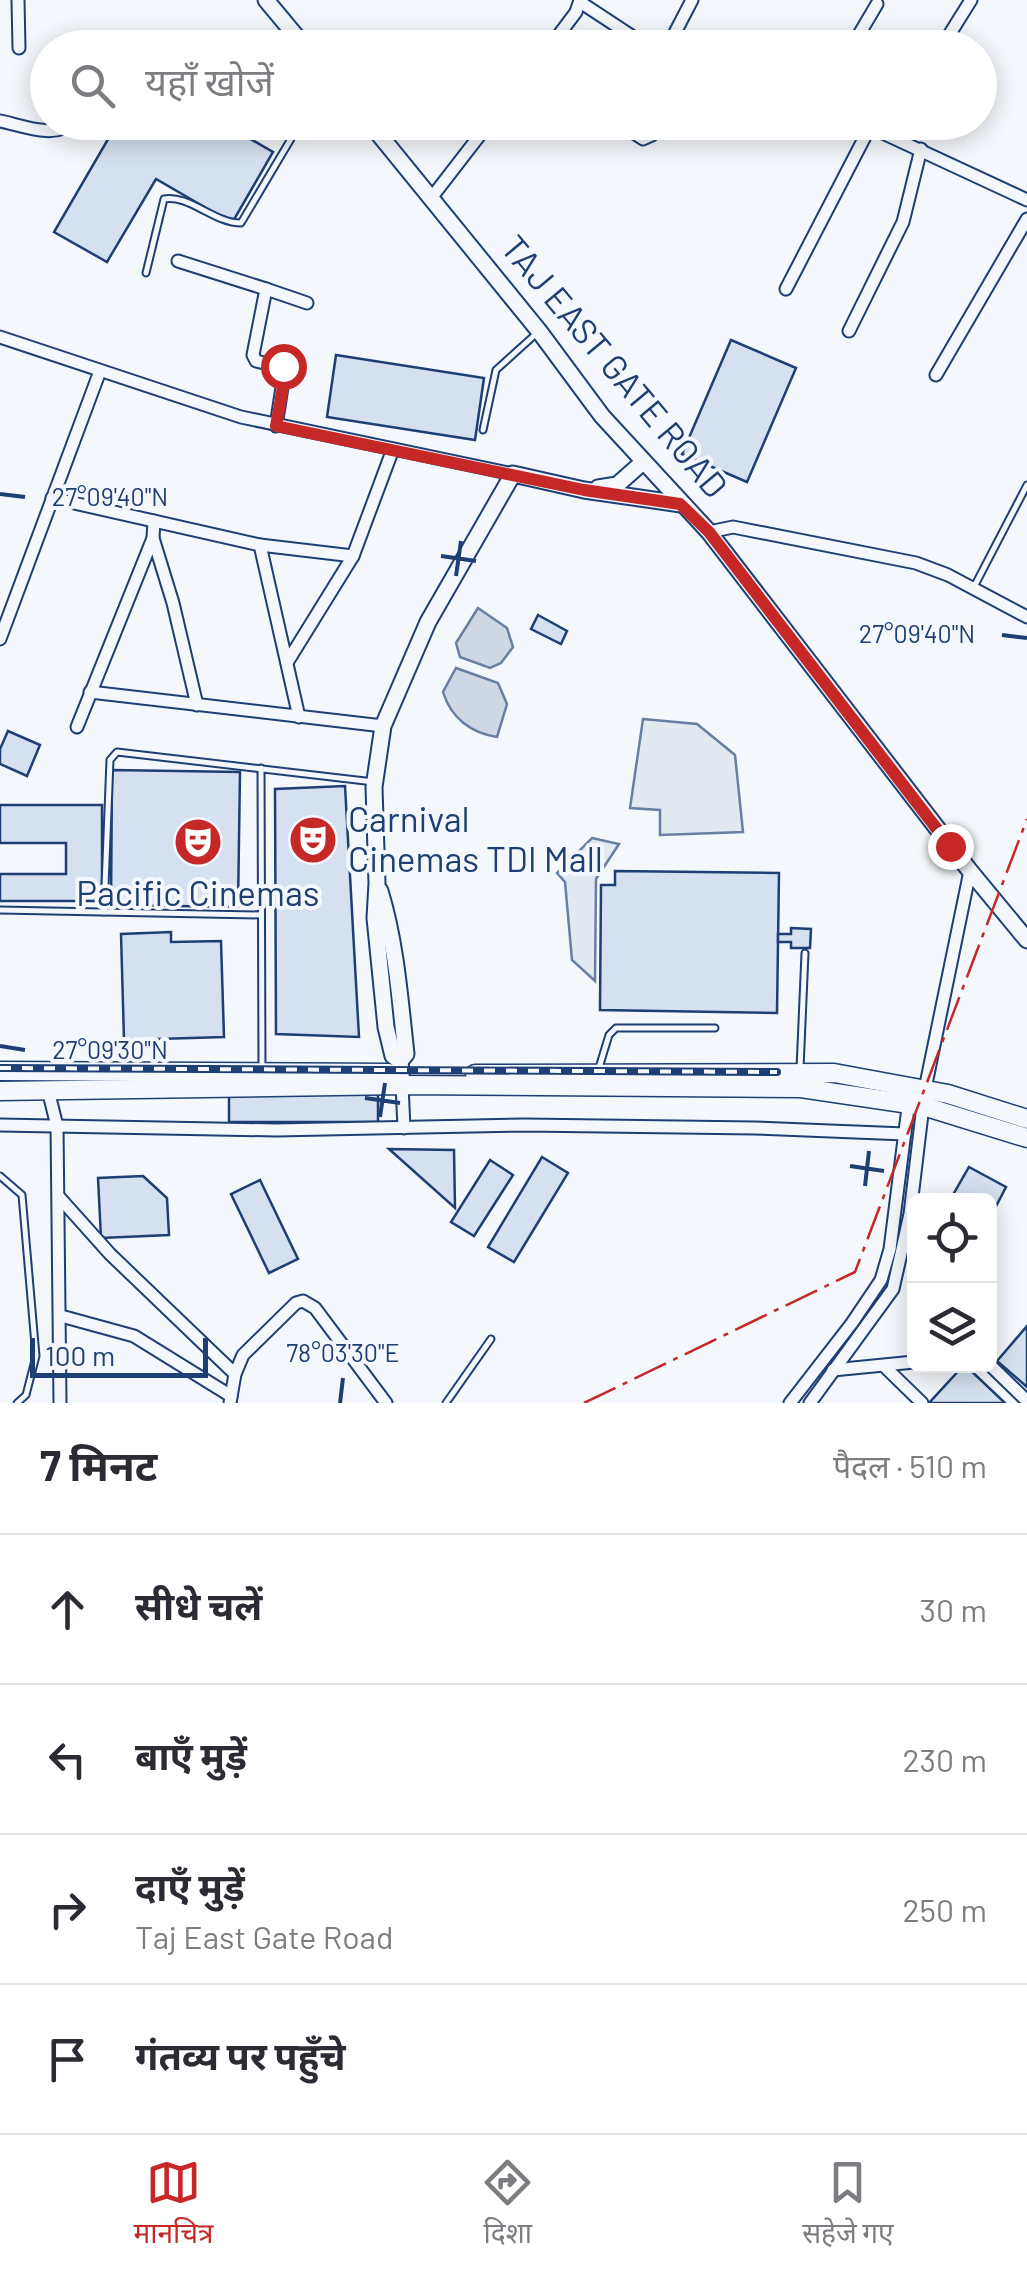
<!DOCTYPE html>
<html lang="hi">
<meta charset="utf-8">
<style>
body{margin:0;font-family:Barlow,"Noto Sans Devanagari",sans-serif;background:#f7f7f7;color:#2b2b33}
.controls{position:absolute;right:30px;bottom:30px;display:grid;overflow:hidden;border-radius:15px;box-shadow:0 5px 25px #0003}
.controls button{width:90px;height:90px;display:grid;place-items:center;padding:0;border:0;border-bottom:2px solid #e1e1e2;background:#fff;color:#2b2b33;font:50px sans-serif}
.scale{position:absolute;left:30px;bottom:25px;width:178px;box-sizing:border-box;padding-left:10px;border:5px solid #1d3f73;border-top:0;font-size:28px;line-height:35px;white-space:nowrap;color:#1d3f73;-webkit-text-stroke:8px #f4f7fb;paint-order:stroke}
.stop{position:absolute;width:30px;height:30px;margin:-22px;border:8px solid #c62828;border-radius:50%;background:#fff}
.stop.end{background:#c62828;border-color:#fff;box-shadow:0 2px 10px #0008}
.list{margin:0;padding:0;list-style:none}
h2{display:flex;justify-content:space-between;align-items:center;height:130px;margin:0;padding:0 40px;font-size:42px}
h2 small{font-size:32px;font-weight:400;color:#7c7c81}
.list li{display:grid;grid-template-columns:65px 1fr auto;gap:30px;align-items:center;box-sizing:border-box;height:150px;padding:0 40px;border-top:2px solid #e1e1e2}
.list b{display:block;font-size:38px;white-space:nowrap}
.list p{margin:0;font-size:32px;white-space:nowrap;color:#7c7c81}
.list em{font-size:32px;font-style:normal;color:#7c7c81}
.icon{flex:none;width:55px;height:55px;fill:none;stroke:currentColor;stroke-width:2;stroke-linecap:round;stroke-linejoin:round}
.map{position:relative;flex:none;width:1027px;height:1403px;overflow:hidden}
.search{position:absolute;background:#fff;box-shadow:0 5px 25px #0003;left:30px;right:30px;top:30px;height:110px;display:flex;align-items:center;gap:25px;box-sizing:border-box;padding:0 35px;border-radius:55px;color:#7c7c81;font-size:38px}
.sheet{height:730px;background:#fff}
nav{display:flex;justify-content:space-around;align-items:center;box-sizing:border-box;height:140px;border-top:2px solid #e1e1e2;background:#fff;font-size:28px;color:#7c7c81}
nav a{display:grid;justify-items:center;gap:5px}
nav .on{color:#c62828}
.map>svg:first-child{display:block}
</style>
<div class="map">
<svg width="1027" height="1403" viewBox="0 0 1027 1403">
<rect width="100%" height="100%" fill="#f4f7fb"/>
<g fill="#e3e9f0" stroke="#687fa3" stroke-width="2.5">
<polygon points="643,719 697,724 735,755 743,832 660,835 660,810 630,808"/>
<polygon points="592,838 619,844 596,879 595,981 572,960 565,882 557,873"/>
</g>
<g fill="#cfd7e4" stroke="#687fa3" stroke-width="2.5">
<polygon points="478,608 507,628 513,647 501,663 490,668 460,657 456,643"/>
<path d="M456,668L498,683L507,704L497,737C471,733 451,718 443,692Z"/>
</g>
<g fill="#d5e0f0" stroke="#1d3f73" stroke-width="2.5">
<polygon points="118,122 221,122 273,152 232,223 156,179 107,262 54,232"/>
<polygon points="731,340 796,368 747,482 682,454"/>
<polygon points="336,355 484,378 475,440 327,417"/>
<polygon points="538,615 567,631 561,644 531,629"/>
<polygon points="8,731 40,745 27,776 0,764 0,749"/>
<polygon points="112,770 240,772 238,907 111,905"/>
<polygon points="345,786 359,1037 276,1034 275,789"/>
<polygon points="0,805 102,805 102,901 0,901 0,874 66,874 66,843 0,843"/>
<polygon points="615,871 779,873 777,1013 600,1010 601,885 615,885"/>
<polygon points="791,928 811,929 810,948 791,948 791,942 778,942 778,934 791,934"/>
<polygon points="171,932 171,942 221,941 224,1037 124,1040 121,934"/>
<rect x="229" y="1094" width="149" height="28"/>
<polygon points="389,1149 454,1150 455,1208"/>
<polygon points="542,1157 568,1173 514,1262 488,1247"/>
<polygon points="490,1160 513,1175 474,1236 451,1222"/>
<polygon points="969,1167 1006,1187 990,1218 990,1200 950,1200"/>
<polygon points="143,1176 167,1198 169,1235 101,1238 98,1178"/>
<polygon points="260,1180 298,1259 269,1273 231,1194"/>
<polygon points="1027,1326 1027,1387 997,1361"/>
<polygon points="963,1366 966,1366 1005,1403 929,1403"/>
</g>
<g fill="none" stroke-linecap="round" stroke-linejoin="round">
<g stroke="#1d3f73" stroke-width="9">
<g id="service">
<path d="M146,273L164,199C188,194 214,223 241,223L301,122"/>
<polyline points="483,430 496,370 537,333"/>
<polyline points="975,585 1027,485"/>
<polyline points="261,768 262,1070"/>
<polyline points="0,910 261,915"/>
<polyline points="104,912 110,760 117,752 374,782"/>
<polyline points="800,1069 805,953"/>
<polyline points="598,1071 609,1035 616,1028 715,1028"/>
<polyline points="0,1176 22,1195 36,1356 26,1395 17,1403"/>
<polyline points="446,1403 491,1339"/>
</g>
</g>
<g stroke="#1d3f73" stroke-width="15">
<g id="minor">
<polyline points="18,0 19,48"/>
<polyline points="580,2 650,48"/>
<polyline points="119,48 125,38"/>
<polyline points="549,48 576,12 580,0"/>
<polyline points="667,48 692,0"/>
<polyline points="851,48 877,4"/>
<polyline points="941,48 971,0"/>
<path d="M0,121C21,125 56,140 72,122"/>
<polyline points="617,122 643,139 652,135 661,122"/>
<polyline points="859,122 1027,200"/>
<polyline points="432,197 490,122"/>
<polyline points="178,261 266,289 253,355 256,361 285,368 276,426"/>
<polyline points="266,289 307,303"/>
<polyline points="786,289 870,127"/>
<polyline points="849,331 903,222 921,149"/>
<polyline points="0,337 241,417 513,474"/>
<polyline points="936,375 1027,219"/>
<polyline points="52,498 260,545 299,717"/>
<polyline points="709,532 733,527 916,563 948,575 1027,617"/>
<polyline points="153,538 173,603 197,705"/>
<polyline points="260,545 353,556"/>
<polyline points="0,639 100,371"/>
<polyline points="288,661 353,556 393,449"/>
<polyline points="90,692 383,726"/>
<polyline points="77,727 153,538 154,521"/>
<polyline points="402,1085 404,1128"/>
<polyline points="48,1090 57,1126 60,1403"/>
<polyline points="0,1125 276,1130 525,1125 755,1128 905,1134"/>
<polyline points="59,1197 110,1254 235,1374"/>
<polyline points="61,1316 134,1336 231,1396"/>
<polyline points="990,1365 1027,1401"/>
<polyline points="884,1366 922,1403"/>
<polyline points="833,1370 914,1362"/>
<polyline points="230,1403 235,1374 243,1355 296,1303 303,1301 315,1308 386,1403"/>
<polyline points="790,1403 852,1323 881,1280 890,1249 909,1100"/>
<polyline points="810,1403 893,1289 910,1214 925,1089 970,871"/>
</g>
</g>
<g stroke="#1d3f73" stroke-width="19">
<g id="secondary">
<polyline points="266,0 306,48"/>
<polyline points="369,122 539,331 602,416 709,532 970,871 1027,940"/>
<polyline points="598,488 617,485 643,462"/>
<path d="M380,891C396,943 400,1000 406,1054L400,1061"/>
<polyline points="402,1085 400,1061 393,1056 386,1027 375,918 377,883 374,787 383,726 428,622 513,474 584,490 681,504"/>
</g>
</g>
<g stroke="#1d3f73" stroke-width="21">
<g id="primary">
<polyline points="0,1071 389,1073"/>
<polyline points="475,1074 834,1073 948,1094 1027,1119"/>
<polyline points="0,1091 402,1085 801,1088 923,1106 1027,1138"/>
</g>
</g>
<use href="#service" stroke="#f4f7fb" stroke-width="5"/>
<use href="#minor" stroke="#f4f7fb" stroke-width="11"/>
<use href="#secondary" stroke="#f4f7fb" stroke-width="15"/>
<use href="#primary" stroke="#f4f7fb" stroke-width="18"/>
<g stroke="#1d3f73" stroke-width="8">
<polyline id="rail" points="0,1068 777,1072"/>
</g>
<use href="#rail" stroke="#f4f7fb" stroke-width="4" stroke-dasharray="11" stroke-linecap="butt"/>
<polyline stroke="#c62828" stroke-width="2.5" stroke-dasharray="35 8 5 8" stroke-linecap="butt" points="584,1403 855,1272 1027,819"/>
</g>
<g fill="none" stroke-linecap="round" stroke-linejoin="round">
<polyline stroke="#c62828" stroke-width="12" points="283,366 286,370 276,426 584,490 680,504 709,532 950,846"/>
</g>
<path fill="none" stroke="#1d3f73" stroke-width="4" d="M0,494L25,497M441,556L476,561M456,576L461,541M1002,635L1027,638M0,1046L25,1050M365,1098L400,1103M380,1117L385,1083M850,1166L884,1171M865,1186L869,1151M340,1403L343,1378"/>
<defs>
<g id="theatre-disc" transform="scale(2.5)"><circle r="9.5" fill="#c62828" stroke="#f4f7fb"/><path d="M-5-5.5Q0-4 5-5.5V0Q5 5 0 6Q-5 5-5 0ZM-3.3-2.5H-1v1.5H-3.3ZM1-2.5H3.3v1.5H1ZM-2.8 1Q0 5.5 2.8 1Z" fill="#fff"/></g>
</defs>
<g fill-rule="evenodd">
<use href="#theatre-disc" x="313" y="840"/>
<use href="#theatre-disc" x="198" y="842"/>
</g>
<g text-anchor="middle" stroke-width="8" stroke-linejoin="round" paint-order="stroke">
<g font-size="35" fill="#1d3f73" stroke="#f4f7fb">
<text transform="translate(614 367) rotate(50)" y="12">TAJ EAST GATE ROAD</text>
</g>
<g font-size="35" fill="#1d3f73" stroke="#f4f7fb" text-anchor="start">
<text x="348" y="832">Carnival<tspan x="348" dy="40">Cinemas TDI Mall</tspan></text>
<text x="198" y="906" text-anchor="middle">Pacific Cinemas</text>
</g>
</g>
<g font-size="25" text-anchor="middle" fill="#1d3f73" stroke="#f4f7fb" stroke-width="8" stroke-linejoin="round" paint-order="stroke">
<text x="110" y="506">27°09'40"N</text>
<text x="917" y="643">27°09'40"N</text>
<text x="110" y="1059">27°09'30"N</text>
<text x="343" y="1362">78°03'30"E</text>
</g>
</svg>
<div class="controls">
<button><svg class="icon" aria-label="locate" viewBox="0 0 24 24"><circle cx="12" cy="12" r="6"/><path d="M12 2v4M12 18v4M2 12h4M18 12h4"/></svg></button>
<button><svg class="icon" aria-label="layers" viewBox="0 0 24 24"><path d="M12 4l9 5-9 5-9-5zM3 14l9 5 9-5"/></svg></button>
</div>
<div class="scale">100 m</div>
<div class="stop" style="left:283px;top:366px"></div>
<div class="stop end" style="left:950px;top:846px"></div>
<div class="search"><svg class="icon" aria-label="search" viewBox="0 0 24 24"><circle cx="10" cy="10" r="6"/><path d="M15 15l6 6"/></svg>यहाँ खोजें</div>
</div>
<section class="sheet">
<h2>7 मिनट<small>पैदल · 510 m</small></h2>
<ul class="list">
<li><svg class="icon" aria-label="ahead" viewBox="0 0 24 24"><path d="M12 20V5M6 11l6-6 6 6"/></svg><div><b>सीधे चलें</b></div><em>30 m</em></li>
<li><svg class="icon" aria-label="left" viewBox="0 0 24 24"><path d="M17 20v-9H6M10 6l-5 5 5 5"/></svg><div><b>बाएँ मुड़ें</b></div><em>230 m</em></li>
<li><svg class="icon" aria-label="right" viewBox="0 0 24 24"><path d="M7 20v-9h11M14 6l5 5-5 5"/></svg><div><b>दाएँ मुड़ें</b><p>Taj East Gate Road</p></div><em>250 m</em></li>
<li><svg class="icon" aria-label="arrive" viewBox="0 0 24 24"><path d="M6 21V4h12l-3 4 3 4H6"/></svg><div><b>गंतव्य पर पहुँचे</b></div></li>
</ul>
</section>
<nav>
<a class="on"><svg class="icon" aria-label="map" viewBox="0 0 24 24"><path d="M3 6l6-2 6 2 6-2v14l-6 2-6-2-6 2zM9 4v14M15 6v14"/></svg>मानचित्र</a>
<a><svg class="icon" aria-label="directions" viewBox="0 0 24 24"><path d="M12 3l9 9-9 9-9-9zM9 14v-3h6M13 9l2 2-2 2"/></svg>दिशा</a>
<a><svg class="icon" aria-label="saved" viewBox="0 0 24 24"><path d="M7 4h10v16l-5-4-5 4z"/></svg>सहेजे गए</a>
</nav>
